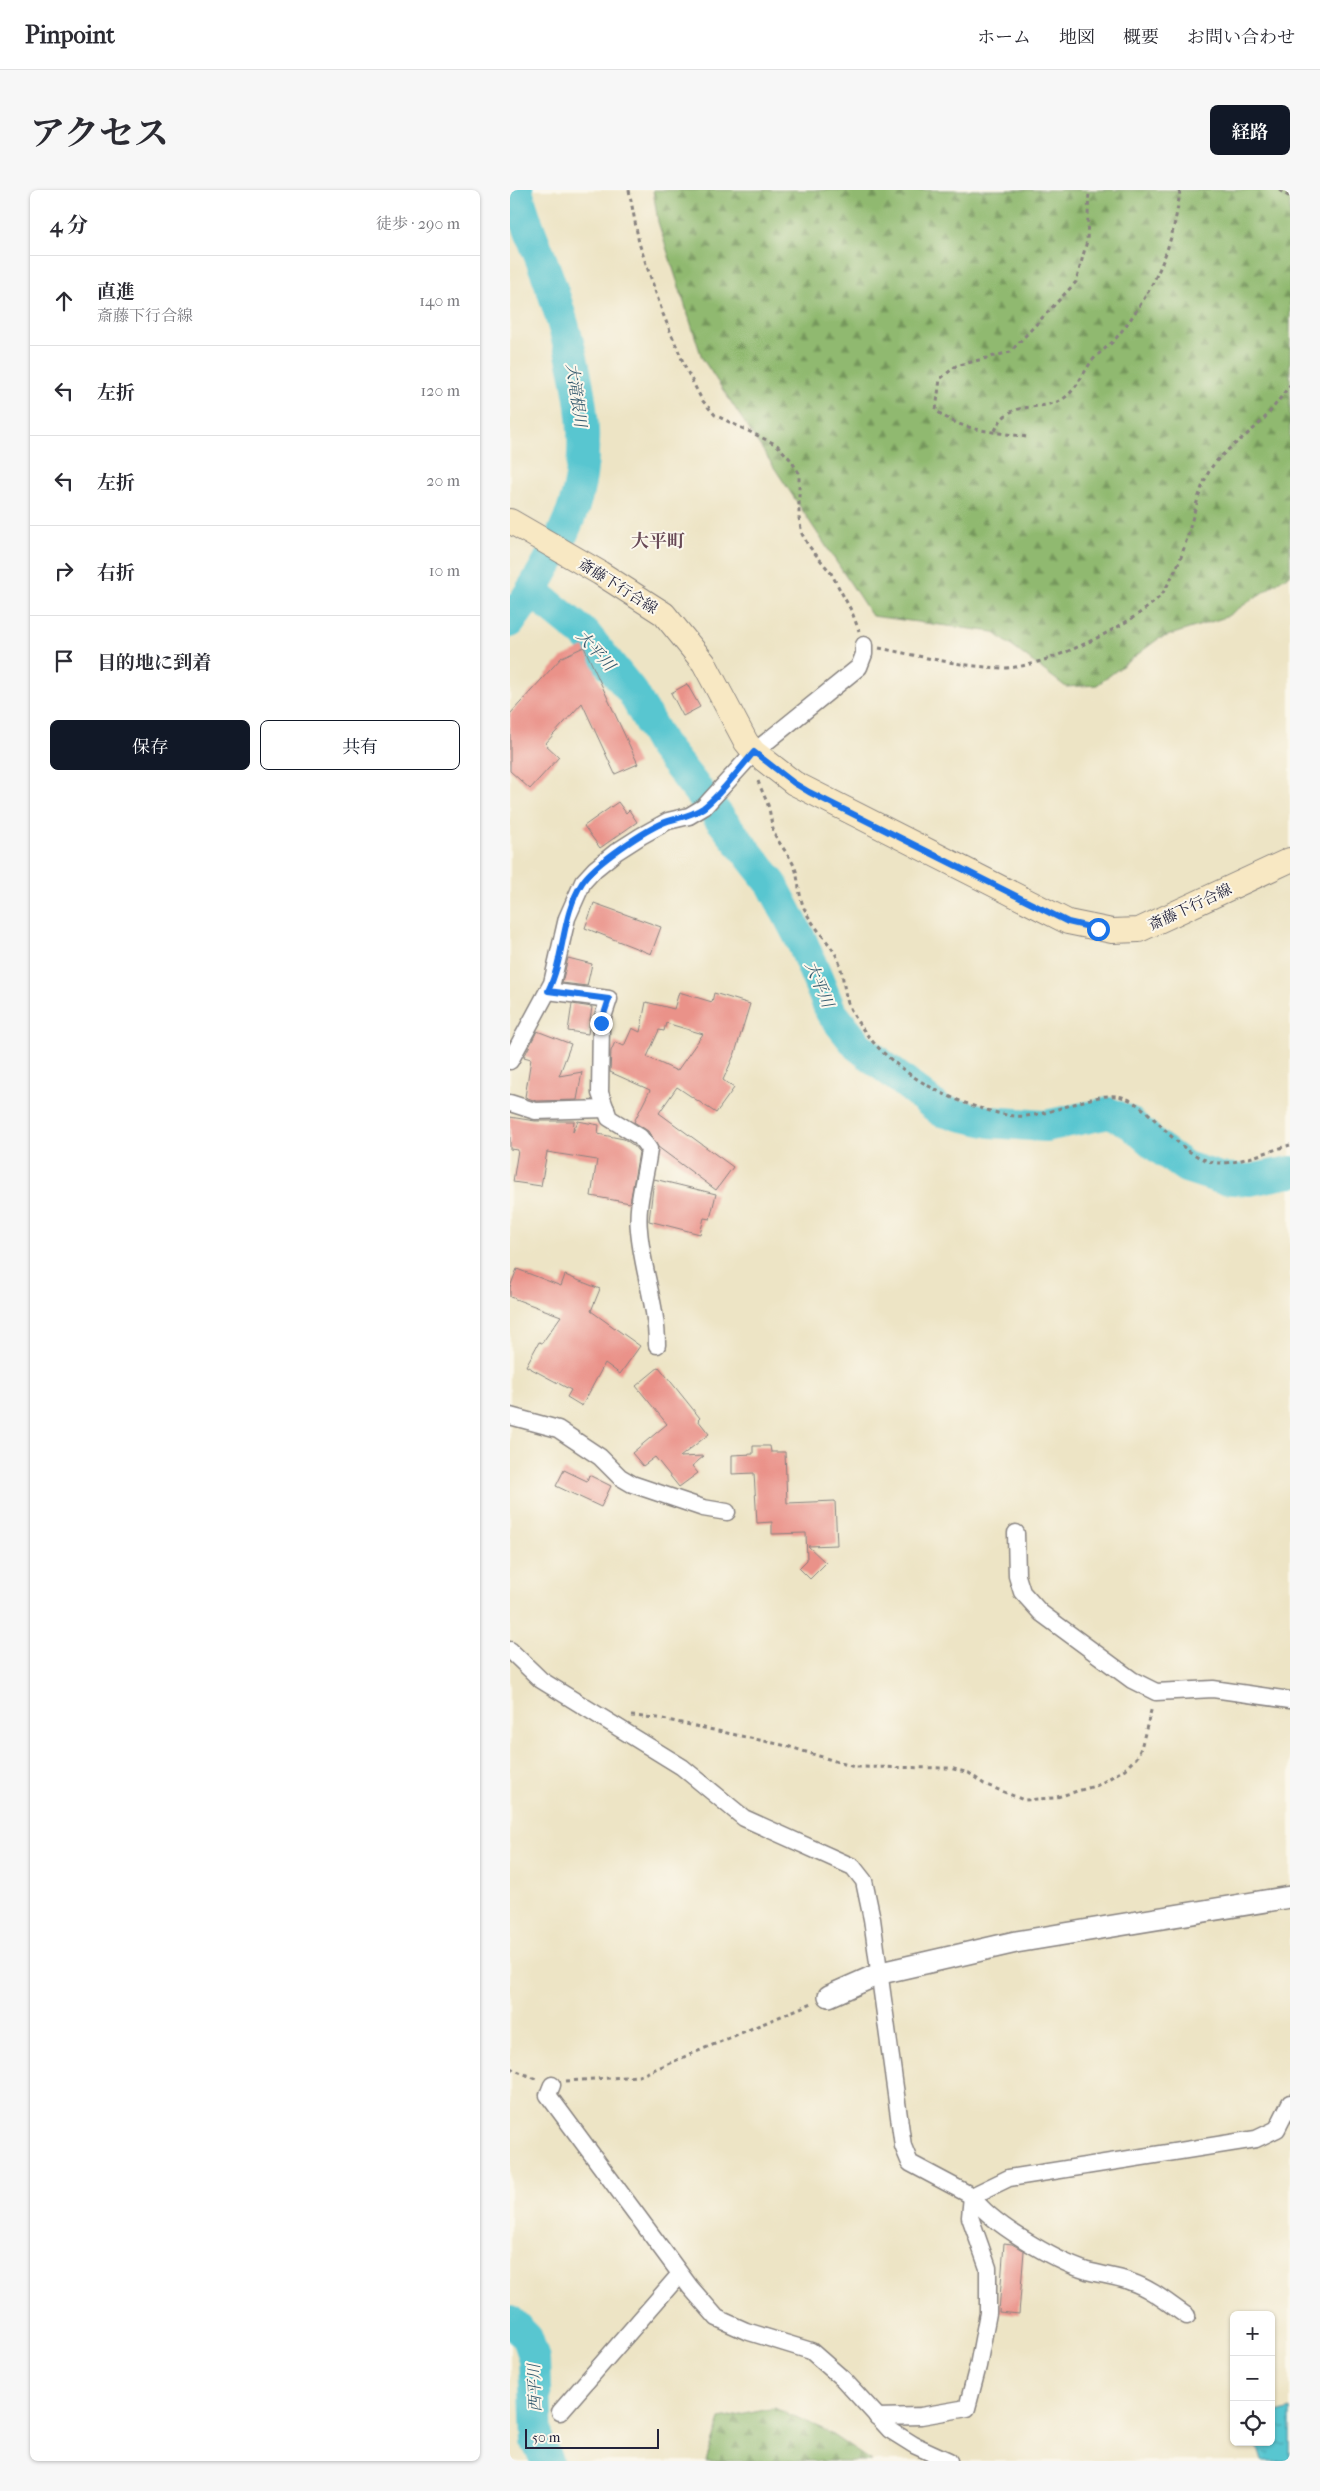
<!DOCTYPE html>
<html lang="ja">
<meta charset="utf-8">
<style>
body{margin:0;font-family:"IM FELL French Canon","Noto Serif JP",serif;background:#f7f7f7;color:#2b2b33}
.controls{position:absolute;right:15px;bottom:15px;display:grid;overflow:hidden;border-radius:8px;box-shadow:0 1px 4px #0004}
.controls button{width:45px;height:45px;display:grid;place-items:center;padding:0;border:0;border-bottom:1px solid #e1e1e2;background:#fff;color:#2b2b33;font:25px sans-serif}
.scale{position:absolute;left:15px;bottom:12px;width:134px;box-sizing:border-box;padding-left:5px;border:2px solid #22223b;border-top:0;font-size:14px;line-height:18px;white-space:nowrap;color:#22223b;-webkit-text-stroke:4px #fbf7ec;paint-order:stroke}
.stop{position:absolute;width:15px;height:15px;margin:-11px;border:4px solid #1a73e8;border-radius:50%;background:#fff}
.stop.end{background:#1a73e8;border-color:#fff;box-shadow:0 1px 5px #0008}
.list{margin:0;padding:0;list-style:none}
h2{display:flex;justify-content:space-between;align-items:center;height:65px;margin:0;padding:0 20px;font-size:21px}
h2 small{font-size:16px;font-weight:400;color:#7c7c81}
.list li{display:grid;grid-template-columns:32px 1fr auto;gap:15px;align-items:center;box-sizing:border-box;height:90px;padding:0 20px;border-top:1px solid #e1e1e2}
.list b{display:block;font-size:19px;white-space:nowrap}
.list p{margin:0;font-size:16px;white-space:nowrap;color:#7c7c81}
.list em{font-size:16px;font-style:normal;color:#7c7c81}
.actions{display:flex;gap:10px;padding:15px 20px}
.actions a{flex:1;padding:11px 0;border:1px solid #111827;border-radius:8px;text-align:center;font-size:18px;color:#111827}
.actions .main{background:#111827;color:#fff}
.icon{flex:none;width:28px;height:28px;fill:none;stroke:currentColor;stroke-width:2;stroke-linecap:round;stroke-linejoin:round}
.map{position:relative;flex:none;width:780px;height:2271px;overflow:hidden;border-radius:8px}
header{display:flex;align-items:center;gap:30px;box-sizing:border-box;height:70px;padding:0 25px;background:#fff;border-bottom:1px solid #e1e1e2}
header strong{font-size:24px}
nav{display:flex;gap:28px;margin-inline-start:auto;font-size:18px}
.intro{display:flex;align-items:center;justify-content:space-between;box-sizing:border-box;height:120px;padding:0 30px}
h1{margin:0;font-size:35px}
.button{padding:12px 22px;border-radius:8px;background:#111827;color:#fff;font-size:18px;font-weight:700}
main{display:flex;gap:30px;padding:0 30px}
aside{flex:1;background:#fff;border-radius:8px;box-shadow:0 1px 4px #0004}
.map>svg:first-child{display:block}
</style>
<header>
<strong>Pinpoint</strong>
<nav><a>ホーム</a><a>地図</a><a>概要</a><a>お問い合わせ</a></nav>
</header>
<div class="intro"><h1>アクセス</h1><a class="button">経路</a></div>
<main>
<aside>
<h2>4 分<small>徒歩 · 290 m</small></h2>
<ul class="list">
<li><svg class="icon" aria-label="ahead" viewBox="0 0 24 24"><path d="M12 20V5M6 11l6-6 6 6"/></svg><div><b>直進</b><p>斎藤下行合線</p></div><em>140 m</em></li>
<li><svg class="icon" aria-label="left" viewBox="0 0 24 24"><path d="M17 20v-9H6M10 6l-5 5 5 5"/></svg><div><b>左折</b></div><em>120 m</em></li>
<li><svg class="icon" aria-label="left" viewBox="0 0 24 24"><path d="M17 20v-9H6M10 6l-5 5 5 5"/></svg><div><b>左折</b></div><em>20 m</em></li>
<li><svg class="icon" aria-label="right" viewBox="0 0 24 24"><path d="M7 20v-9h11M14 6l5 5-5 5"/></svg><div><b>右折</b></div><em>10 m</em></li>
<li><svg class="icon" aria-label="arrive" viewBox="0 0 24 24"><path d="M6 21V4h12l-3 4 3 4H6"/></svg><div><b>目的地に到着</b></div></li>
</ul>
<div class="actions"><a class="main">保存</a><a>共有</a></div>
</aside>
<div class="map">
<svg width="780" height="2271" viewBox="0 0 780 2271">
<defs>
<pattern id="forest-firs" width="22" height="20" patternUnits="userSpaceOnUse" patternTransform="scale(1.25)"><rect width="22" height="20" fill="#90b96f"/><path d="M5 1l3.5 6h-7zM16 11l3.5 6h-7z" fill="#75965c"/></pattern>
<pattern id="water-ripples" width="26" height="14" patternUnits="userSpaceOnUse" patternTransform="scale(1.25)"><rect width="26" height="14" fill="#59c6d0"/><path d="M2 4q2-2 4 0t4 0M15 11q2-2 4 0t4 0" fill="none" stroke="#49a0aa"/></pattern>
</defs>
<rect width="100%" height="100%" fill="#fbf7ec"/>
<filter id="ink" filterUnits="userSpaceOnUse"><feTurbulence type="fractalNoise" baseFrequency=".02" numOctaves="2"/><feDisplacementMap in="SourceGraphic" scale="10" xChannelSelector="R" yChannelSelector="G"/><feConvolveMatrix kernelMatrix="1 2 1 2 8 2 1 2 1" color-interpolation-filters="sRGB"/></filter>
<filter id="wash" filterUnits="userSpaceOnUse"><feTurbulence type="fractalNoise" baseFrequency=".0096" numOctaves="4" result="noise"/><feDisplacementMap in="SourceGraphic" scale="20" xChannelSelector="R" yChannelSelector="G"/><feGaussianBlur stdDeviation="1.12" result="paint"/><feColorMatrix in="noise" values="0 0 0 0 0 0 0 0 0 0 0 0 0 0 0 0 0 1.4 0 .05"/><feComposite in="paint" operator="in"/></filter>
<g filter="url(#wash)">
<rect width="100%" height="100%" fill="#ede4c5"/>
<g fill="url(#forest-firs)" stroke="#596e55">
<polygon points="143,0 780,0 780,384 716,427 648,449 587,495 556,497 483,442 362,426 192,168 148,32"/>
<polygon points="265,2218 315,2240 361,2271 196,2271 210,2229"/>
</g>
<polygon fill="url(#water-ripples)" stroke="#3e7486" points="780,2219 780,2271 752,2271 746,2252 761,2252 761,2225"/>
<g fill="none" stroke-linecap="round" stroke-linejoin="round">
<g stroke="#59c6d0" stroke-width="32">
<polyline points="22,401 76,445 123,503 152,555 262,694 292,752 321,822 348,856 431,921 480,932 535,936 599,923 619,932 649,958 676,977 710,988 740,990 780,982"/>
<path d="M0,432C26,396 49,357 64,316C87,247 63,162 41,96C30,63 15,35 7,0"/>
<polyline points="0,2131 17,2148 24,2169 27,2252 37,2271"/>
</g>
</g>
<g id="blocks">
<g fill="#ea9289" fill-rule="evenodd">
<polygon points="74,457 128,574 105,584 72,513 35,554 49,567 20,599 0,581 0,524 52,467"/>
<polygon points="177,494 190,517 173,526 161,503"/>
<polygon points="108,612 116,623 119,620 127,632 90,658 74,636"/>
<polygon points="84,713 151,737 141,764 75,738"/>
<polygon points="58,768 82,774 77,796 52,793"/>
<path d="M169,802L202,812L204,803L240,814L225,863L213,890L224,898L206,923L167,897L149,923L223,977L206,1000L148,957L138,941L124,932L140,900L100,882L101,861L105,852L114,856L122,838L130,842L136,812L164,819ZM156,833L193,844L167,881L137,867L149,840L154,841Z"/>
<polygon points="62,814 82,817 78,844 58,841"/>
<polygon points="27,841 61,854 49,886 72,882 67,910 26,911 15,907 21,869 14,867"/>
<polygon points="0,927 25,931 64,931 63,942 68,931 89,935 88,944 114,949 123,955 129,962 120,1013 81,1006 87,970 37,962 31,996 3,992 8,960 0,959"/>
<polygon points="144,989 206,1004 200,1029 194,1028 190,1044 139,1031"/>
<polygon points="7,1079 51,1096 55,1085 90,1099 81,1121 130,1156 110,1184 95,1173 72,1216 57,1207 61,1200 16,1176 29,1152 32,1153 51,1126 0,1107 0,1097"/>
<polygon points="149,1177 190,1228 188,1230 199,1244 170,1267 194,1266 182,1276 188,1283 169,1297 145,1267 133,1276 122,1263 157,1234 126,1196"/>
<polygon points="243,1256 260,1256 261,1262 275,1262 277,1313 325,1311 327,1355 298,1356 316,1373 300,1389 289,1378 297,1370 296,1343 262,1344 262,1332 247,1333 244,1283 222,1284 222,1265 243,1264"/>
<polygon points="54,1280 77,1291 79,1285 101,1296 91,1317 46,1296"/>
<polygon points="494,2053 502,2054 514,2061 509,2124 489,2122"/>
</g>
</g>
</g>
<g filter="url(#ink)">
<use href="#blocks" fill-opacity="0" stroke="#888380" stroke-width="1"/>
<g fill="none" stroke-linecap="round" stroke-linejoin="round">
<g stroke="#888380" stroke-width="19">
<g id="minor">
<path d="M38,801L99,809L91,833L90,903L99,928L130,947L139,959C136,986 126,1013 129,1040C132,1079 147,1116 147,1155"/>
<polyline points="0,871 42,793 57,728 73,692 85,679 106,662 131,646 158,631 179,626 194,617 244,562 349,477 354,464 354,455"/>
<polyline points="0,913 25,921 96,919"/>
<polyline points="0,1226 48,1239 90,1267 110,1287 122,1294 193,1318 217,1322"/>
<polyline points="506,1343 507,1386 512,1402 531,1423 622,1490 646,1502 703,1499 780,1510"/>
<polyline points="0,1460 31,1490 172,1577 234,1628 343,1677 354,1691 362,1729 393,1956 400,1973 462,2006 499,1988 746,1949 767,1939 780,1913"/>
<polyline points="42,1895 38,1905 180,2097 207,2128 236,2141 301,2161 333,2189 380,2240 404,2255 439,2271"/>
<path d="M462,2006C479,2033 546,2071 577,2081C591,2085 607,2086 621,2092C642,2099 659,2114 677,2126"/>
<polyline points="50,2222 170,2084"/>
<polyline points="367,2227 411,2226 457,2218 468,2176 478,2123 478,2078 460,2027 462,2006"/>
</g>
</g>
<g stroke="#888380" stroke-width="24">
<polyline id="tertiary" points="319,1806 371,1783 506,1752 780,1707"/>
</g>
<g stroke="#888380" stroke-width="26">
<polyline id="secondary" points="0,331 90,383 154,424 194,473 236,552 244,562 284,593 558,732 602,741 629,740 780,670"/>
</g>
<g stroke="#888380" stroke-width="3" stroke-dasharray="4 4" stroke-linecap="butt">
<polyline points="119,0 129,53 153,124 176,179 192,210 205,225 267,255 280,269 289,283 289,328 292,344 298,355 321,383 342,422 349,441"/>
<polyline points="769,0 780,7"/>
<path d="M485,241C498,209 524,222 549,211C565,204 572,184 582,171C589,162 600,156 607,147C643,102 664,58 670,0"/>
<path d="M516,247C485,241 450,242 426,220L430,189L446,176L500,162L566,92L577,51L579,0"/>
<path d="M369,458C410,466 452,477 493,478C532,479 626,434 652,404C657,397 661,388 665,381C680,352 686,296 704,274C717,258 737,246 752,231C762,220 771,207 780,195"/>
<path d="M248,591C251,599 255,607 258,615C261,625 261,636 265,645C271,657 282,668 286,681C289,694 289,706 294,718C302,736 317,749 326,765C335,782 332,803 341,820C370,876 436,913 497,925C535,933 582,899 612,907C628,912 640,925 651,936C703,990 716,974 780,955"/>
<polyline points="121,1526 148,1528 277,1556 344,1577 440,1578 459,1583 474,1594 514,1610 544,1608 588,1595 615,1579 627,1567 631,1558 642,1517"/>
<polyline points="0,1878 26,1889"/>
<polyline points="56,1891 129,1886 302,1813"/>
</g>
<use href="#minor" stroke="#fff" stroke-width="16"/>
<use href="#tertiary" stroke="#fff" stroke-width="21"/>
<use href="#secondary" stroke="#f8e8c3" stroke-width="24"/>
</g>
</g>
<g fill="none" stroke-linecap="round" stroke-linejoin="round" filter="url(#ink)">
<path stroke="#1a73e8" stroke-width="6" d="M91,833L99,809L38,801C55,767 51,726 72,693C84,674 136,639 158,631C171,627 181,626 193,618C211,605 229,579 244,562L284,593L299,602L558,732L588,739"/>
</g>
<g text-anchor="middle" stroke-width="4" stroke-linejoin="round" paint-order="stroke">
<g font-size="15" fill="#22223b" stroke="#fbf7ec">
<text transform="translate(108 396) rotate(32)" y="5">斎藤下行合線</text>
<text transform="translate(680 717) rotate(-25)" y="5">斎藤下行合線</text>
</g>
<g font-size="16" font-style="italic" fill="#355b6f" stroke="#fbf7ec">
<text transform="translate(67 205) rotate(82)" y="6">大滝根川</text>
<text transform="translate(86 460) rotate(48)" y="6">大平川</text>
<text transform="translate(310 794) rotate(67)" y="6">大平川</text>
<text transform="translate(24 2198) rotate(-92)" y="6">西平川</text>
</g>
<g font-size="18" font-weight="bold" fill="#684956" stroke="#fbf7ec">
<text x="148" y="357">大平町</text>
</g>
</g>
</svg>
<div class="controls">
<button>+</button>
<button>−</button>
<button><svg class="icon" aria-label="locate" viewBox="0 0 24 24"><circle cx="12" cy="12" r="6"/><path d="M12 2v4M12 18v4M2 12h4M18 12h4"/></svg></button>
</div>
<div class="scale">50 m</div>
<div class="stop" style="left:588px;top:739px"></div>
<div class="stop end" style="left:91px;top:833px"></div>
</div>
</main>
